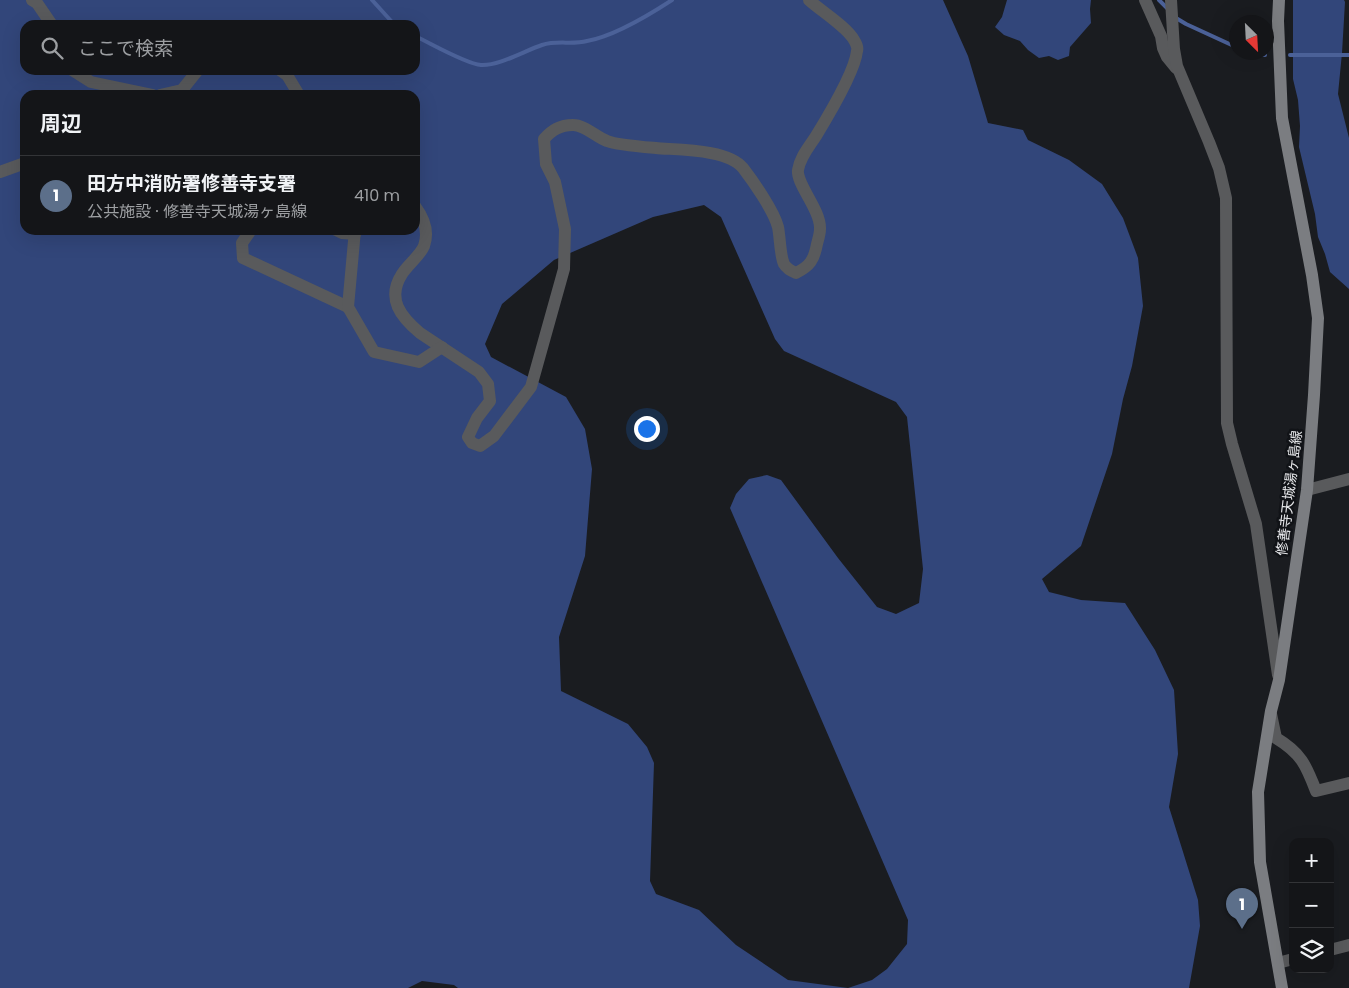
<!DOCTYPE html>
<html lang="ja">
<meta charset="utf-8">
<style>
body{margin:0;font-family:Poppins,"Noto Sans JP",sans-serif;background:#212225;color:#f1f3f6}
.controls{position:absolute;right:15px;bottom:15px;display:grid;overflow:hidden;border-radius:10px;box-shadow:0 5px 20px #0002}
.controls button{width:45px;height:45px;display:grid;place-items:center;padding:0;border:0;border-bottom:1px solid #333437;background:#141518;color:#f1f3f6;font:25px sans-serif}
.compass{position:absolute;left:1229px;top:15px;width:45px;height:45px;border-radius:50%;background:#141518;box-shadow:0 5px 20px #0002;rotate:156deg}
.you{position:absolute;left:646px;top:428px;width:18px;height:18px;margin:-12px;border:4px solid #fff;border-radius:50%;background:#1a73e8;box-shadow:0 0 0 8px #1a73e833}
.badge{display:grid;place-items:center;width:32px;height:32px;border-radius:50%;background:#98b6fd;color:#fff;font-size:16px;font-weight:700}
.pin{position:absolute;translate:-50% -41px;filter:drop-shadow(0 1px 2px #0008)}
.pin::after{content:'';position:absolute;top:26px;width:18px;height:15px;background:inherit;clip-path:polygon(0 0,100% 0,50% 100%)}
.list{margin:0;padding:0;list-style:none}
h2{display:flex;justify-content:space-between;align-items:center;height:65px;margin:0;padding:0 20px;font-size:21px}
h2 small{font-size:16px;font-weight:400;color:#9d9fa2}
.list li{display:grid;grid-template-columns:32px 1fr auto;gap:15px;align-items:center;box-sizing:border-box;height:80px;padding:0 20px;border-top:1px solid #333437}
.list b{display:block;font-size:19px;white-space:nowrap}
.list p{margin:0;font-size:16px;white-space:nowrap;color:#9d9fa2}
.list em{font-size:16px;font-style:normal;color:#9d9fa2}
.icon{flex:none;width:28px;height:28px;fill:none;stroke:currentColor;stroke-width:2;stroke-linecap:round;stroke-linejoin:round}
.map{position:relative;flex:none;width:1349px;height:988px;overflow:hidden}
.search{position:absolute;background:#141518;box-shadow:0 5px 20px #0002;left:20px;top:20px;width:400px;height:55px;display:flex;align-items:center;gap:12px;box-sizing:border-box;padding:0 18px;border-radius:15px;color:#9d9fa2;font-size:19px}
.panel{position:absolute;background:#141518;box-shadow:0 5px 20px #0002;left:20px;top:90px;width:400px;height:145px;border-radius:15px}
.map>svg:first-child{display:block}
</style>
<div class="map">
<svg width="1349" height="988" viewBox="0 0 1349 988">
<rect width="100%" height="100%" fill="#1a1c20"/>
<g fill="#32467a" fill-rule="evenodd">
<path d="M0,0H943L968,56L988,123L1023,130L1028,140L1069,160L1102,184L1123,218L1138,258L1143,306L1132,366L1123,399L1112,454L1081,546L1042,579L1049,592L1081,600L1125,603L1155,650L1174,690L1178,754L1169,807L1198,900L1200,926L1189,988H458L454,985L422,981L408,988H0ZM25,25H415V70H25ZM25,95H415V230H25ZM704,205L721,217L775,339L784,351L896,402L907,417L923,569L919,603L896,614L877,607L838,558L781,480L767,475L749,479L736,494L730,508L908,920L907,944L887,969L872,980L848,988L788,980L736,945L699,910L656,894L650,881L654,763L647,747L628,724L561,691L559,637L585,556L592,469L585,429L566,397L491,357L485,344L502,304L554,260L653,217Z"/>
<polygon points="1007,0 1091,0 1090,9 1091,23 1070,47 1069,56 1058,60 1049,56 1039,58 1028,50 1020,41 1004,35 995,27 1002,17"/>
<polygon points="1293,0 1344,0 1345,2 1342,53 1338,94 1349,138 1349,289 1330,272 1325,254 1318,237 1315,214 1299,147 1300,126 1298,100 1293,79"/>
</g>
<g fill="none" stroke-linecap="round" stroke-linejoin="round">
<g stroke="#4b6198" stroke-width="4">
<polyline points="372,0 392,22 398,25"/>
<polyline points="1159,0 1168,9"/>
<polyline points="1176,18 1186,24 1236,47"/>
<path d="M415,36C430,43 466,64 481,65C499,66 524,51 542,45C557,40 572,45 587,41C615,36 649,15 672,0"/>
<polyline points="1248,52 1256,55 1265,55"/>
<polyline points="1290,55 1349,55"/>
</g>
<g stroke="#595a5c" stroke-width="12">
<polyline points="32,0 37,3 52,25"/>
<polyline points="1145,0 1161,36 1163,48 1167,57 1176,68"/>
<polyline points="1171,0 1174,49 1177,66 1209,142 1219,168 1226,198 1227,423 1232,444 1256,524 1278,675"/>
<polyline points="72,70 91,82 153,95"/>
<polyline points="280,70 287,75 299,95"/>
<polyline points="160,95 182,90 198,70"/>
<polyline points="0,172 25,163"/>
<path d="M415,206C424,218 429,232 424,246C420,256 408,264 402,274C386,299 401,317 420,333L479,372L488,384L490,401L477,418L468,437L472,443L480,446L494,436L531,387L564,269L565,229L555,182L546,164L544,139C552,130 560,125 573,125C585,125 596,137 607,141C617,145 644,147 656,148C678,150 728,149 743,168C753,181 774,211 778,227C780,236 780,256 784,264C787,269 791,271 796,273C810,266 814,260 817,244C818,240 820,234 820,229C821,210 796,184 798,170C800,157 809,147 816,136C827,118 855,71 857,51C858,48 856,43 854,40C847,27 821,11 809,0"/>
<polyline points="251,230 242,243 243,258 348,307"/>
<polyline points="336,230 342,233 355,234"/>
<polyline points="355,230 348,307 374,352 419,362 442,347"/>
<polyline points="1307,490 1349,479"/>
<path d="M1271,714L1276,738C1301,753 1306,765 1316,791L1349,783"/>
<polyline points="1330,950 1349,945"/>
<polyline points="1278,963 1293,959"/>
</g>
<polyline stroke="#7b7d81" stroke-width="12" points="1279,0 1278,21 1282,118 1312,275 1318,318 1314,395 1307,490 1279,680 1271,711 1258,792 1260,862 1282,988"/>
</g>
<g text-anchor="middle" stroke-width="5" stroke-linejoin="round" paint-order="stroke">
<g font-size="14" fill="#e6e7ea" stroke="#111317">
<text transform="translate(1289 493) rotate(-83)" y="5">修善寺天城湯ヶ島線</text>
</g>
</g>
</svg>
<div class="controls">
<button>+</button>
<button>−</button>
<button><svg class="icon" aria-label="layers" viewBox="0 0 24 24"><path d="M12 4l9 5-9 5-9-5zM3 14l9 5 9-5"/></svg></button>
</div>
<svg class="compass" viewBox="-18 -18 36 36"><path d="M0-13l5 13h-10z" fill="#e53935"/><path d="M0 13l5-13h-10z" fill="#9d9fa2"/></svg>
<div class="you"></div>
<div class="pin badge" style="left:1242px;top:929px;background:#5c6f8a">1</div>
<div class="search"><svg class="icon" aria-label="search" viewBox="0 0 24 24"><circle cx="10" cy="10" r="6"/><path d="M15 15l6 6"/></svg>ここで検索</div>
<section class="panel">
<h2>周辺<small></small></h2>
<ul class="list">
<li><span class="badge" style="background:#5c6f8a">1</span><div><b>田方中消防署修善寺支署</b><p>公共施設 · 修善寺天城湯ヶ島線</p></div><em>410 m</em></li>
</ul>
</section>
</div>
